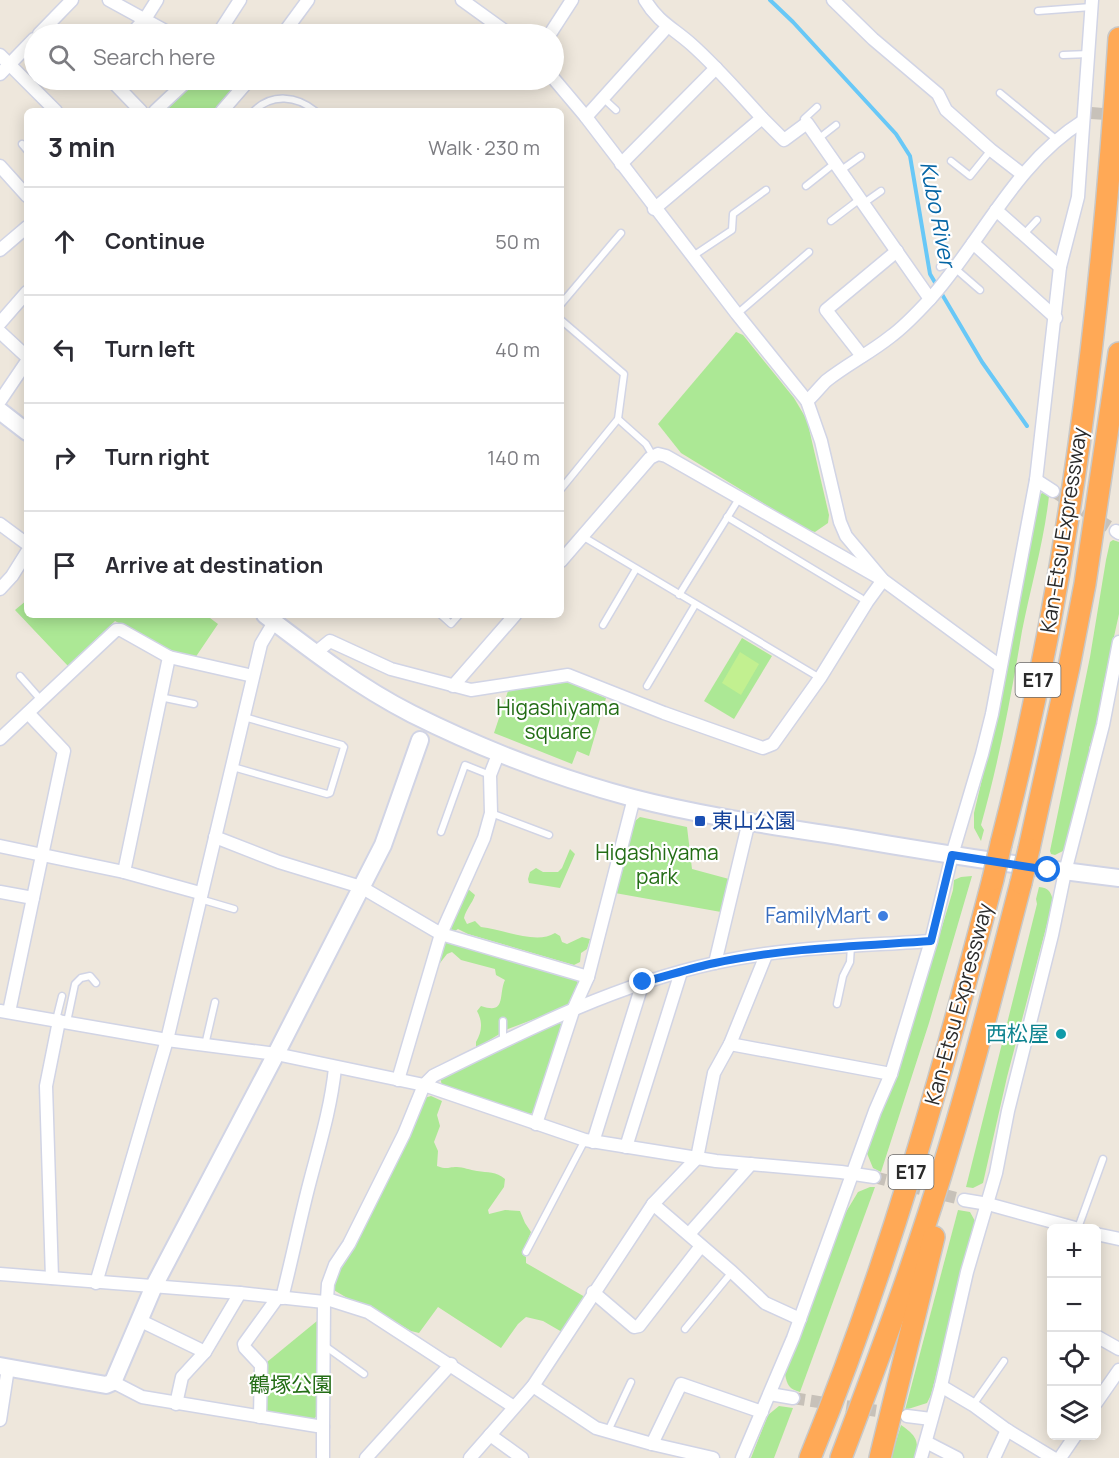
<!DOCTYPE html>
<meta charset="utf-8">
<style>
body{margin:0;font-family:Manrope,"Noto Sans JP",sans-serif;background:#f7f7f7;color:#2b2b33}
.controls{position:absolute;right:18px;bottom:18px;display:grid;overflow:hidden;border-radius:9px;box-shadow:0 3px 15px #0003}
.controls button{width:54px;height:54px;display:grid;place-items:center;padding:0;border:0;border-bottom:2px solid #e1e1e2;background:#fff;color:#2b2b33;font:30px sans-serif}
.stop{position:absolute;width:18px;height:18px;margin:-14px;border:4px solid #1a73e8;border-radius:50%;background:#fff}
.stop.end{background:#1a73e8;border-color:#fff;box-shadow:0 2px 6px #0008}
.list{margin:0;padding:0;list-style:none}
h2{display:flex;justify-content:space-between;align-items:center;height:78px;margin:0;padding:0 24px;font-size:26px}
h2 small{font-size:20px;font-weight:400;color:#7c7c81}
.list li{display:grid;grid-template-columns:39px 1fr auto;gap:18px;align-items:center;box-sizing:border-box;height:108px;padding:0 24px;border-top:2px solid #e1e1e2}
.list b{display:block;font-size:22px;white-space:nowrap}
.list em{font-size:20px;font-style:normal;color:#7c7c81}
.icon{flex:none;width:33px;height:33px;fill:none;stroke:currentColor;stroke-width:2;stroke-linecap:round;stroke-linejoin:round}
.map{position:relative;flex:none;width:1119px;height:1458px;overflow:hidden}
.search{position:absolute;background:#fff;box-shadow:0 3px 15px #0003;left:24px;top:24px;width:540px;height:66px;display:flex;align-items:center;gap:15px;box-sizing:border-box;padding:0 21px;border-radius:33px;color:#7c7c81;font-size:22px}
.panel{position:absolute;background:#fff;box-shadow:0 3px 15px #0003;left:24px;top:108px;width:540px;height:510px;border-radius:9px}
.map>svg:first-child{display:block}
</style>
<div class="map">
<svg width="1119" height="1458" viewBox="0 0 1119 1458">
<rect width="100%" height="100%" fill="#eee7dc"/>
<g fill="#ace895">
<polygon points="192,80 233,80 235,81 236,88 216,111 160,111"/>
<polygon points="736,332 743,335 794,398 807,420 829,515 828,523 815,532 807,530 681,453 658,424"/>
<path d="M1043,493L1049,496C1044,541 1031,586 1022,631C1011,697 999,761 981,825L984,830L981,841L974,828V813L989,750L1037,495Z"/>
<polygon points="1113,540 1119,542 1119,614 1102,691 1098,724 1089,748 1090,755 1082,776 1067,849 1055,855 1051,854 1050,851 1090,657 1106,560 1110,542"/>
<polygon points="27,600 27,615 211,615 210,618 218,624 195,658 170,651 115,621 68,666 15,610"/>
<polygon points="742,638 772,656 734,719 704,701"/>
<polygon points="568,682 606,698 589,756 577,751 572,764 494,733 508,691"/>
<polygon points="640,817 687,827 692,869 729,879 721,912 615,893 635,821"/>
<polygon points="570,849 575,854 560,888 529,883 528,879 530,872 536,868 543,872 558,872 562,868"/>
<polygon points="972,876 929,1023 881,1172 873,1168 866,1151 908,1041 953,890 954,880 961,877"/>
<path d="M1039,887C1049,888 1051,892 1053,901L1007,1077L983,1183L973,1188L966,1187L1037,904L1036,899Z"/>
<path d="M468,889L475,895C472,904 466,909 464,918L467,924L475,921L481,927C503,929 536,945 555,933L560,936L562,942L567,944L582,937L590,939L587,949L581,953L580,962L574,965L468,934L458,929L453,932L450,930V923Z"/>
<path d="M448,942L573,976L578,983L576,998L566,1007L508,1029L476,1048V1042C482,1032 483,1022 477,1011L481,1006C507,1015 498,995 505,980L496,975L495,969L461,960L452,952L447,954L440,963L436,959L440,944Z"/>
<polygon points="559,1022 562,1025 535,1112 530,1114 442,1086 440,1076"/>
<path d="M431,1096L442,1101L437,1115L440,1126L434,1142L438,1151L437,1166C448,1170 447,1167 457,1167C463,1167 470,1170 477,1171C488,1173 496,1171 505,1179L504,1187L488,1210L489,1214L505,1210L520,1211L525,1223L531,1232L522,1254L526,1257V1263L585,1297L562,1332L543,1321L526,1317L518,1324L501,1348L438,1307L419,1333L411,1331L368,1305L354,1302L332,1289L337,1274L424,1098Z"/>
<path d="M870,1187H875L800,1392C789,1389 787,1385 785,1374L843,1217L858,1192Z"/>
<polygon points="958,1210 970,1212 975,1221 931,1395 927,1403 905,1410"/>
<polygon points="317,1321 317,1416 312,1420 270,1414 264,1408 267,1362"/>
<polygon points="779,1406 793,1408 774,1458 751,1458 768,1415"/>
<path d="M901,1425C915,1435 920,1440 915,1458H891Z"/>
</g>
<polygon fill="#c2f090" points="740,652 759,664 741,695 722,683"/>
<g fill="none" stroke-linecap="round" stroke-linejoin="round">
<polyline stroke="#68c8f7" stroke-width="4" points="770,0 793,22 896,134 910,156 930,274 982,362 1027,426"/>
<g stroke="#c7c1b9" stroke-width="12" stroke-dasharray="12 6" stroke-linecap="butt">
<polyline points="1091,113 1118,115"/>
<polyline points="1053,491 1116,531"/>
<polyline points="874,1177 964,1200"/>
<polyline points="793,1398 897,1414"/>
</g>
<g stroke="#d1d4e5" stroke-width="9">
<g id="lane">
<polyline points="1038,11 1091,7"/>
<polyline points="1063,55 1089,54"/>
<polyline points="1000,93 1057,140"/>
<polyline points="603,98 616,110"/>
<path d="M254,111C272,93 297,96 315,111"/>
<polyline points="806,123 804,119 817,107"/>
<polyline points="818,139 836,125"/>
<polyline points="22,144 27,150"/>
<polyline points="951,161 970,176 991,150"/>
<polyline points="840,171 861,156"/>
<polyline points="806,186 835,163"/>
<polyline points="864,203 881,191"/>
<polyline points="831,221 860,199"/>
<polyline points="1024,234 1037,220"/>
<polyline points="693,256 732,230 733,214 766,190"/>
<polyline points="940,267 950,264 980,290"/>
<polyline points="561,304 621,233"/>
<polyline points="737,314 809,252"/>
<polyline points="561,320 624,374 618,419 561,489"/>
<polyline points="618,419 646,444 653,456"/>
<polyline points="727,517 861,598"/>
<polyline points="582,536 820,678"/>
<polyline points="679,595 740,497"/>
<polyline points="441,615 451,624 459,615"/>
<polyline points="603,625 636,569"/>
<polyline points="20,676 41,700"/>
<polyline points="647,686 695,605"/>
<polyline points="160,697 194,704"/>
<polyline points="233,767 327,794 330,793 344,747 342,745 244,717"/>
<polyline points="491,813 549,835"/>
<polyline points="441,832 465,765 490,775"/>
<polyline points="200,899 234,909"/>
<polyline points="837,1004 843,976 850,962 851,946"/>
<polyline points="56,1020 62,996"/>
<polyline points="503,1021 503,1041"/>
<polyline points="67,1022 75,984 81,978 90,976 96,983"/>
<polyline points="205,1045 215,1002"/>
<polyline points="1078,1228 1103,1159"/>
<polyline points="526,1252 585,1140"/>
<polyline points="685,1329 732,1272"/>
<polyline points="325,1346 364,1374"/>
<polyline points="973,1405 1004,1361"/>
<polyline points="608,1431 631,1382"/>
</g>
</g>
<g stroke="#d1d4e5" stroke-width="15">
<g id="street">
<polyline points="109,0 171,34"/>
<polyline points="462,0 509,34"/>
<path d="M645,0C658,22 673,28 691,44C717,67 739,93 762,118L654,209"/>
<polyline points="833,0 873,39 938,94 946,110 991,150 1022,174"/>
<polyline points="39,34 72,0"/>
<polyline points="131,34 145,19 157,0"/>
<polyline points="218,34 240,0"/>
<polyline points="283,34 308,0"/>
<polyline points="550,34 572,0"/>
<polyline points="0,55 56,111"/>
<polyline points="0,74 34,39"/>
<polyline points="554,79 586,117 737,314 807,401 821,441 840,522 846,536 883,580 1000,666"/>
<polyline points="111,80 141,111"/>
<polyline points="155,111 188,80"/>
<polyline points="222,111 249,80"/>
<polyline points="586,117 667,27"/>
<polyline points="762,118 784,140 807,123 930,299"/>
<polyline points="621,164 716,68"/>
<polyline points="0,166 27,196"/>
<polyline points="996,210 1060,267"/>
<polyline points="973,243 1056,318"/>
<polyline points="0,250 27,227"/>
<polyline points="0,323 27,292"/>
<polyline points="0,332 27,357"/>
<polyline points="862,356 826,310 897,251"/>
<polyline points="0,401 27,361"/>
<path d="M807,401C814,395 819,388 826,381C846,365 870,353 890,337C904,327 918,312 930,299C982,241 1014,164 1083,121"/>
<polyline points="1036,480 1053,491"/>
<polyline points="0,524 27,544"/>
<polyline points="1116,531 1119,533"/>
<polyline points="0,589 12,576 27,552"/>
<polyline points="314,654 330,641 391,669 471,690 568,675 664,713 763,748 773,744 820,678 867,602 883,580 666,456 658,454 650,458 561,561"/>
<polyline points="169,657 253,676"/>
<polyline points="453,686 515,615"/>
<polyline points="0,739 116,630 121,630 169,657 124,872"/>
<polyline points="215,837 279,862 361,887 441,934 588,977"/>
<polyline points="0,846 124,872 200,893"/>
<polyline points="0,892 33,898"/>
<polyline points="766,955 730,1044 891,1074"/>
<polyline points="715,963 749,821"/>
<polyline points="0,1011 167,1040 276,1054 424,1085 585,1140 716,1161 841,1172 874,1177"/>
<polyline points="9,1012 64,751 28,713"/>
<polyline points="398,1080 441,934 484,838 491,813 490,775 499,752"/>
<polyline points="536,1124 574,1008 588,977 634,798"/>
<polyline points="593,1142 643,982"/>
<polyline points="626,1147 681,972"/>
<polyline points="964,1200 988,1204 1075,1228"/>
<polyline points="653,1204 732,1272 765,1303 800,1319"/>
<polyline points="689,1234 751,1164"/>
<polyline points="1096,1234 1119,1239"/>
<polyline points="0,1274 240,1293 324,1302"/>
<polyline points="52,1278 46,1086 59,1021"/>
<polyline points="96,1283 167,1040 261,644 274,622"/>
<polyline points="593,1292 634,1327 639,1326 701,1246"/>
<path d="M282,1298C292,1259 300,1219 310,1181C320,1143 331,1107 335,1068"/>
<polyline points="327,1299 368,1312 514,1407"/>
<polyline points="141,1321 205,1352"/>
<polyline points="1096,1336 1119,1349"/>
<polyline points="113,1382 142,1397 323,1427 323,1458"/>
<polyline points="533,1386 596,1428 652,1444 713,1458"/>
<polyline points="941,1386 973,1405 1007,1430 1053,1458"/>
<polyline points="770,1394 793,1398"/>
<polyline points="1096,1403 1119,1370"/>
<polyline points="176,1404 182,1377 205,1352 240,1293"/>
<polyline points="907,1416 931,1419"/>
<polyline points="260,1417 261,1365 245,1348 244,1344 278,1297"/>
<polyline points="0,1420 8,1368"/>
<path d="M323,1427L324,1302L327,1299L328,1284L335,1265L349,1244L404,1134L424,1085L433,1076C524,1031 614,985 715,963C785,947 859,946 931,941"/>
<polyline points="490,1435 522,1458"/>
<polyline points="926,1442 957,1458"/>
<polyline points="652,1444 681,1384 762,1412"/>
<polyline points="366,1458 451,1364"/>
<polyline points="470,1458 533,1386 653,1204 697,1158 714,1073 730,1044"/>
<polyline points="742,1458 793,1338 875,1111 891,1074 931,941 952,855 982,754 992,714 1036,480 1060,267 1078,197 1092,0"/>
<polyline points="921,1458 941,1386 967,1272 996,1173 1008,1111 1052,935 1065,872 1103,725 1119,642"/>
<polyline points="994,1458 1007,1430"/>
<polyline points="1060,1458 1075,1436"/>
</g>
</g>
<g stroke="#d1d4e5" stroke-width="20">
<g id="secondary">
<polyline points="0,411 27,432"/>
<path d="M265,615C312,651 359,687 412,714C482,749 558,778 633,798C702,816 774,826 844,837C936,853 1027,867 1119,878"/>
<polyline points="0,1366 106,1385 113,1382 154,1286 276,1054 383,845 420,740"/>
</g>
</g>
<g stroke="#c8c8c8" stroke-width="24">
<g id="highway">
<path d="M1001,844C1069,581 1102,309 1119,38"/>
<polyline points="1029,849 1069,667 1085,584 1119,353"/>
<path d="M810,1458C887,1270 942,1075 993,879"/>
<path d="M841,1458C880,1355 918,1253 949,1148C976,1060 998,971 1021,883"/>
<polyline points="880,1458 934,1237"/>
</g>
</g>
<use href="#lane" stroke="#fff" stroke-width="6"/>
<use href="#street" stroke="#fff" stroke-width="12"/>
<use href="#secondary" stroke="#fff" stroke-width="16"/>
<use href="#highway" stroke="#ffa956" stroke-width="21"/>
<g stroke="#c8c8c8" stroke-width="24" stroke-linecap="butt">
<g id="highway-bridge">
<polyline points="993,879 1001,844"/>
<polyline points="1021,883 1029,849"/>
</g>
</g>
<use href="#highway-bridge" stroke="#ffa956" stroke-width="21"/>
</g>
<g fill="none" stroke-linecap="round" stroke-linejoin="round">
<path stroke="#1a73e8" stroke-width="8" d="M643,982C667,976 691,968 715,963C785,948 859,946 931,941L952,855L1048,870"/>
</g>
<rect fill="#1a4fb4" stroke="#fff" stroke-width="2" x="694" y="815" width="12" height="12" rx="3"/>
<circle fill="#3f7fe0" stroke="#fff" stroke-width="2" cx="883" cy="916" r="6"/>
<circle fill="#0f9aa8" stroke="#fff" stroke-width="2" cx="1061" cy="1034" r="6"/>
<g text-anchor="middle" stroke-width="4.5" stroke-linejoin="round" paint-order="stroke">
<g fill="#fff" stroke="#6b6b6b" stroke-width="1.5">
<rect x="1015.5" y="663" width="45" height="34" rx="4.5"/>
<rect x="888.5" y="1155" width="45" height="34" rx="4.5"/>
</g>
<g font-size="20" font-weight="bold" fill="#2b2b2b">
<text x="1038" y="687">E17</text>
<text x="911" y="1179">E17</text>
</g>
<g font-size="21" fill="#2b2b2b" stroke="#fff">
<text transform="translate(1064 530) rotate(-81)" y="7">Kan-Etsu Expressway</text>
<text transform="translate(959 1004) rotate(-75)" y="7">Kan-Etsu Expressway</text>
</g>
<g font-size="21" fill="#236d15" stroke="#fff">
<text x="558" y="715">Higashiyama<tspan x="558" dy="24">square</tspan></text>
<text x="657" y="860">Higashiyama<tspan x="657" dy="24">park</tspan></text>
<text x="291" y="1392">鶴塚公園</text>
</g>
<g font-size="21" fill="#164399" stroke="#fff" text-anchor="start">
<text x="712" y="828">東山公園</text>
</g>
<g font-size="21" fill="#366cbe" stroke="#fff" text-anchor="end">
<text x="871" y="923">FamilyMart</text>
</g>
<g font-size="21" fill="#0d838f" stroke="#fff" text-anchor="end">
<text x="1049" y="1041">西松屋</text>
</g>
<g font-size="22" font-style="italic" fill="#0465a5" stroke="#fff">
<text transform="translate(938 214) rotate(79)" y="8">Kubo River</text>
</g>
</g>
</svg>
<div class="controls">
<button>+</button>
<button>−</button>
<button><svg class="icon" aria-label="locate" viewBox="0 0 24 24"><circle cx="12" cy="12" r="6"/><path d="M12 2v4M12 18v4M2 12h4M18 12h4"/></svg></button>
<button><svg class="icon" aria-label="layers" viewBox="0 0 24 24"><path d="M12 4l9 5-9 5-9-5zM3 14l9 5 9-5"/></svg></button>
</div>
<div class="stop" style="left:1048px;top:870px"></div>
<div class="stop end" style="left:643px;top:982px"></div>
<div class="search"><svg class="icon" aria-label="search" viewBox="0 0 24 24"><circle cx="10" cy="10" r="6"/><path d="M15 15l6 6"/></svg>Search here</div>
<section class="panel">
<h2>3 min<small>Walk · 230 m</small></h2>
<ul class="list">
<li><svg class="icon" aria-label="ahead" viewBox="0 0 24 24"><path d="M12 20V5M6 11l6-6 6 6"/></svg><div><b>Continue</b></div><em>50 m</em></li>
<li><svg class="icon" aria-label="left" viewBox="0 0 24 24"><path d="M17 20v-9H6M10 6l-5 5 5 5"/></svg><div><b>Turn left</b></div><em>40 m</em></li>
<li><svg class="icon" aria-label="right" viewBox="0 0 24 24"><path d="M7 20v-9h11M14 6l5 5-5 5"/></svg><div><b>Turn right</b></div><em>140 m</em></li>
<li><svg class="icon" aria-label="arrive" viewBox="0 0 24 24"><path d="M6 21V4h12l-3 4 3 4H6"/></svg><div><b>Arrive at destination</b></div></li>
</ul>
</section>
</div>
